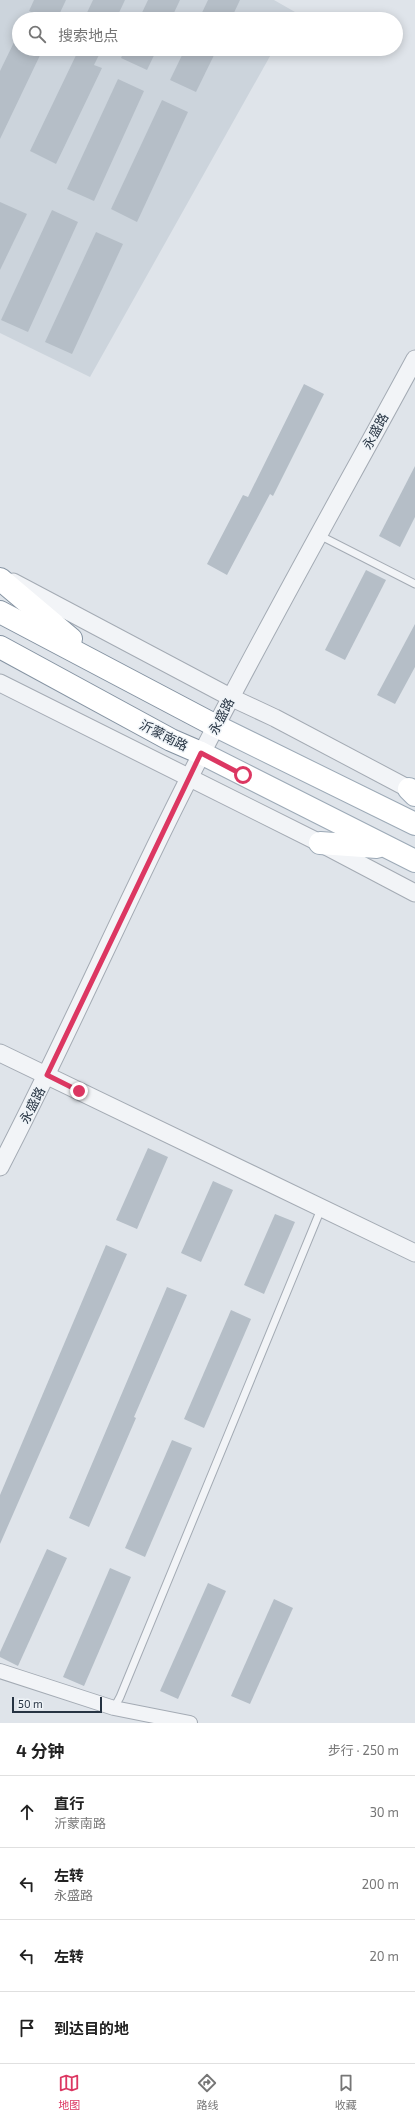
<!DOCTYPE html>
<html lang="zh">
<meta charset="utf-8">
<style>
body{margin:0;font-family:"Exo 2","Noto Sans SC",sans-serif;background:#f6f6f6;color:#222}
.scale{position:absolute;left:12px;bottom:10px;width:90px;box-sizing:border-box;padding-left:4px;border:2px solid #263342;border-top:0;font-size:11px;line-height:14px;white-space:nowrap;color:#263342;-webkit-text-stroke:3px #eef3f7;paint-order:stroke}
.stop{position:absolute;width:12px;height:12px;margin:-9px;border:3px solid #dc3762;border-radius:50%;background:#fff}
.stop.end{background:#dc3762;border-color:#fff;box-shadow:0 1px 4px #0008}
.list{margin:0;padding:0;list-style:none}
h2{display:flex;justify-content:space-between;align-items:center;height:52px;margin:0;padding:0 16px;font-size:17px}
h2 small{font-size:13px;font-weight:400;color:#767676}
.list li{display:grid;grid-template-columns:26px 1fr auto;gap:12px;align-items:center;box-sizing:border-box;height:72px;padding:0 16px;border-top:1px solid #e0e0e0}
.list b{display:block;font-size:15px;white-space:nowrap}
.list p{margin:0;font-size:13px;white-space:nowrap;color:#767676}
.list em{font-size:13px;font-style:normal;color:#767676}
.icon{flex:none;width:22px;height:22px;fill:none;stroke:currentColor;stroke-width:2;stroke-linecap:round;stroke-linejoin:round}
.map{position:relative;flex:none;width:415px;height:1723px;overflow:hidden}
.search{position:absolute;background:#fff;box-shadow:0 2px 10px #0003;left:12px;right:12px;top:12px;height:44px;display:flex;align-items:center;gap:10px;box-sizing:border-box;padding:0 14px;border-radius:22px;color:#767676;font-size:15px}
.sheet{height:340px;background:#fff}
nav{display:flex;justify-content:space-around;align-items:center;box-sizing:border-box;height:56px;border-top:1px solid #e0e0e0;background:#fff;font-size:11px;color:#767676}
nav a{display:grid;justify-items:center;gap:2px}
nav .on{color:#dc3762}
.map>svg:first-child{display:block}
</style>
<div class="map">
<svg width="415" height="1723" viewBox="0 0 415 1723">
<rect width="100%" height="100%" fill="#dfe4ea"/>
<polygon fill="#ccd4dc" points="0,0 274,0 295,12 291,19 19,19 19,49 274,49 90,377 0,333"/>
<g fill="#b5bec7">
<polygon points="34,0 66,0 57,19 45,19 29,11"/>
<polygon points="93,0 125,0 116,19 84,19"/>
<polygon points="148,0 180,0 171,19 139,19"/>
<polygon points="208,0 240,0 231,19 199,19"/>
<polygon points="19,32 19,49 43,49 0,139 0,71"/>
<polygon points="79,49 102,49 94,65 102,68 56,164 30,151"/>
<polygon points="125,49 157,49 147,70 121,58"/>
<polygon points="185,49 217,49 196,92 170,80"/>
<polygon points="118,79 144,91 94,201 67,189"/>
<polygon points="162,100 188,112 137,222 111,209"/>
<polygon points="0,202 27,214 0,270"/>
<polygon points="52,210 78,222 28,332 1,320"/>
<polygon points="96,232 123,244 72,354 45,342"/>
<polygon points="304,384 324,394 273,496 270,494 227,575 207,564 243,495 248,497"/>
<polygon points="415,466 415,517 400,547 379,536"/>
<polygon points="366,570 386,580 345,660 325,650"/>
<polygon points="415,624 415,667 395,704 377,695"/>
<polygon points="148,1148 168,1157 137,1229 116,1220"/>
<polygon points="213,1181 233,1190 201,1262 181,1253"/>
<polygon points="275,1214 295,1222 264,1294 244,1285"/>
<polygon points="106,1245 127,1254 0,1544 0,1495"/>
<polygon points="167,1287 187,1295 134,1417 136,1418 89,1527 69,1518"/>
<polygon points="231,1310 251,1319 204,1428 184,1419"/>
<polygon points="172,1440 192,1448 145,1557 125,1548"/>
<polygon points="47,1549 67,1558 18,1666 0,1657 0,1652"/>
<polygon points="110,1568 131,1577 84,1686 63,1677"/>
<polygon points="208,1583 226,1591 178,1699 160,1691"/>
<polygon points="274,1599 293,1608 250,1704 231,1696"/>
</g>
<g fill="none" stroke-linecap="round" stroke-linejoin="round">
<g stroke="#a4abb4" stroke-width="9">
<g id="service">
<polyline points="319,535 415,584"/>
<polyline points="114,1708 120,1697 321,1209"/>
</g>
</g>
<g stroke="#a4abb4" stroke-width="16">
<polyline id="minor" points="0,1671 114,1708 190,1723"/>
</g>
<g stroke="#a4abb4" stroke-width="19">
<g id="tertiary">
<polyline points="13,582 230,697 275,718 415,792"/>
<polyline points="0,683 320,843 415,893"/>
<polyline points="0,1053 415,1253"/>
<path d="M0,1167C71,1031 131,889 202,753C270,620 344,490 415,359"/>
</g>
</g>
<g stroke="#9daab7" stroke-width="24">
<g id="primary">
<polyline points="216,726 415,824"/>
<polyline points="201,753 415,861"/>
<polyline points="409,789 415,795"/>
<polyline points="320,843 377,847"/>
</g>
</g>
<g stroke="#8593a2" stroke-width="24">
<g id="trunk">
<polyline points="0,579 71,639"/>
<polyline points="0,612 216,726"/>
<polyline points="0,647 171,740 201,753"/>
</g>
</g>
<use href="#service" stroke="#f2f4f7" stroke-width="7"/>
<use href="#minor" stroke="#f2f4f7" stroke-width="14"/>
<use href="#tertiary" stroke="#f2f4f7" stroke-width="17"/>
<use href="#primary" stroke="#fff" stroke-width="22"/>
<use href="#trunk" stroke="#fff" stroke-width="22"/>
</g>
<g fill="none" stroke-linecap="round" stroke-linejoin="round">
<polyline stroke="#dc3762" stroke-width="5" points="79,1091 47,1075 201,753 243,775"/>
</g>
<g text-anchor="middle" stroke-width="3" stroke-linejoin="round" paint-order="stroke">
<g font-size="13" fill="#263342" stroke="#eef3f7">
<text transform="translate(375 431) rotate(-61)" y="5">永盛路</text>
<text transform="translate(221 716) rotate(-63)" y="5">永盛路</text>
<text transform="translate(164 735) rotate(27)" y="5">沂蒙南路</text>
<text transform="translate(32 1105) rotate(-63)" y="5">永盛路</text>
</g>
</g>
</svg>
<div class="scale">50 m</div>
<div class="stop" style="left:243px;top:775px"></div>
<div class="stop end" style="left:79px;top:1091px"></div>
<div class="search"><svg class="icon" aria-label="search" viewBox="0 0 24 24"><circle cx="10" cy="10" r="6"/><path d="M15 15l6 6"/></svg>搜索地点</div>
</div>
<section class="sheet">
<h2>4 分钟<small>步行 · 250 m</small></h2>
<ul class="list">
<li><svg class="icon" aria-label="ahead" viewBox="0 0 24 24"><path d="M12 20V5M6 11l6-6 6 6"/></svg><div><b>直行</b><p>沂蒙南路</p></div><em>30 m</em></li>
<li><svg class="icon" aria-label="left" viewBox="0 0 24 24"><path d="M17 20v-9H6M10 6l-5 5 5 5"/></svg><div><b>左转</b><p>永盛路</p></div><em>200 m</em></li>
<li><svg class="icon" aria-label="left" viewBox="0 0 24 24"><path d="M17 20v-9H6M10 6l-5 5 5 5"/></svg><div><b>左转</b></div><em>20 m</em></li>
<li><svg class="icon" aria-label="arrive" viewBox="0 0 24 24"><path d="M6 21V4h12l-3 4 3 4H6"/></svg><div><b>到达目的地</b></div></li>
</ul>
</section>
<nav>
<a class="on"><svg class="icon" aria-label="map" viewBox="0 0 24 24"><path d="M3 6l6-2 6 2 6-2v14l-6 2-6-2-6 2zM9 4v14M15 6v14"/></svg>地图</a>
<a><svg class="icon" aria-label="directions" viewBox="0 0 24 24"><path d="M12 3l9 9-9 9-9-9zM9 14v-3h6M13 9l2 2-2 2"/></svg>路线</a>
<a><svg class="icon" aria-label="saved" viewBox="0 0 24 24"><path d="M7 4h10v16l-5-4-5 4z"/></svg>收藏</a>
</nav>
